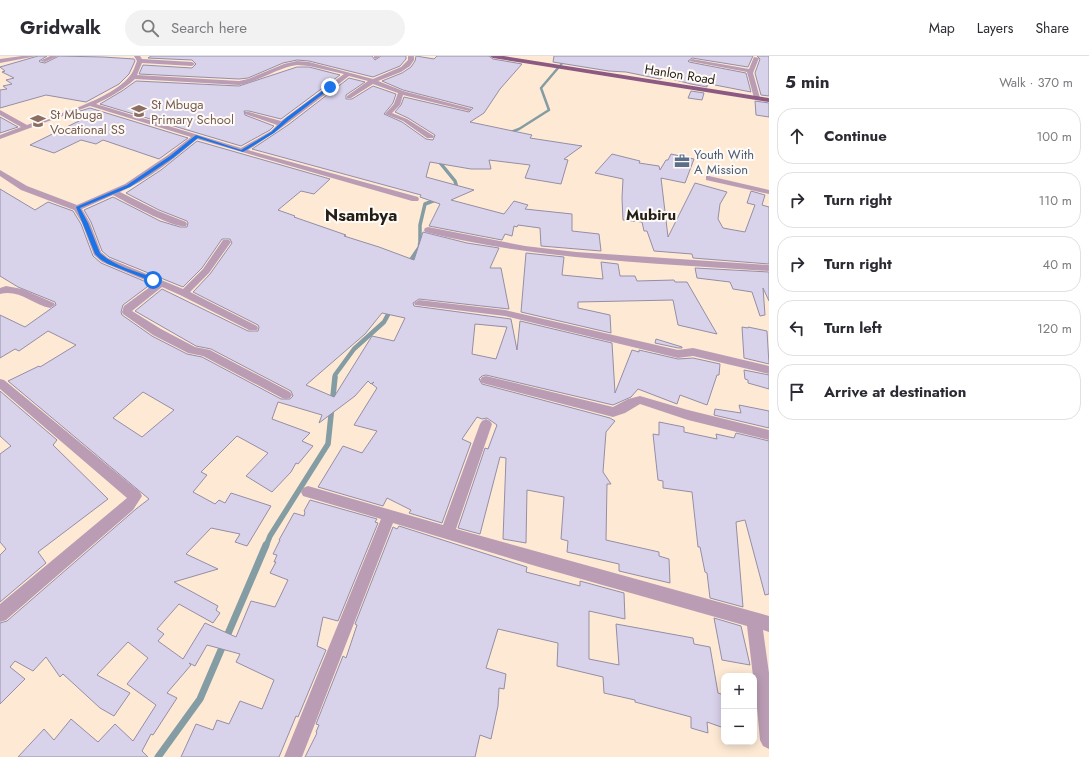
<!DOCTYPE html>
<meta charset="utf-8">
<style>
body{margin:0;font-family:Jost,sans-serif;background:#f2f2f3;color:#2b2b33}
.controls{position:absolute;right:12px;bottom:12px;display:grid;overflow:hidden;border-radius:8px;box-shadow:0 2px 10px #0003}
.controls button{width:36px;height:36px;display:grid;place-items:center;padding:0;border:0;border-bottom:1px solid #e1e1e2;background:#fff;color:#2b2b33;font:20px sans-serif}
.stop{position:absolute;width:12px;height:12px;margin:-9px;border:3px solid #1a73e8;border-radius:50%;background:#fff}
.stop.end{background:#1a73e8;border-color:#fff;box-shadow:0 1px 4px #0008}
.list{margin:0;padding:0;list-style:none}
h2{display:flex;justify-content:space-between;align-items:center;height:52px;margin:0;padding:0 16px;font-size:17px}
h2 small{font-size:13px;font-weight:400;color:#7c7c81}
.list li{display:grid;grid-template-columns:26px 1fr auto;gap:12px;align-items:center;box-sizing:border-box;height:56px;margin:0 8px 8px;padding:0 8px;border:1px solid #e1e1e2;border-radius:16px}
.list b{display:block;font-size:15px;white-space:nowrap}
.list em{font-size:13px;font-style:normal;color:#7c7c81}
.icon{flex:none;width:22px;height:22px;fill:none;stroke:currentColor;stroke-width:2;stroke-linecap:round;stroke-linejoin:round}
.map{position:relative;flex:none;width:769px;height:701px;overflow:hidden}
header{display:flex;align-items:center;gap:24px;box-sizing:border-box;height:56px;padding:0 20px;background:#fff;border-bottom:1px solid #e1e1e2}
header strong{font-size:19px}
nav{display:flex;gap:22px;margin-inline-start:auto;font-size:14px}
.search{width:280px;height:36px;background:#f2f2f3;display:flex;align-items:center;gap:10px;box-sizing:border-box;padding:0 14px;border-radius:22px;color:#7c7c81;font-size:15px}
main{display:flex}
aside{flex:1;background:#fff}
.map>svg:first-child{display:block}
</style>
<header>
<strong>Gridwalk</strong>
<div class="search"><svg class="icon" aria-label="search" viewBox="0 0 24 24"><circle cx="10" cy="10" r="6"/><path d="M15 15l6 6"/></svg>Search here</div>
<nav><a>Map</a><a>Layers</a><a>Share</a></nav>
</header>
<main>
<div class="map">
<svg width="769" height="701" viewBox="0 0 769 701">
<rect width="100%" height="100%" fill="#feead4"/>
<g fill="none" stroke-linecap="round" stroke-linejoin="round">
<g stroke="#849ca3" stroke-width="2.5">
<polyline points="561,8 573,0"/>
<polyline points="508,77 519,73 549,54 541,32 558,12"/>
</g>
<g stroke="#849ca3" stroke-width="3.5">
<polyline points="437,103 455,125 457,132 455,133"/>
<polyline points="420,189 420,169 425,148 438,143"/>
</g>
<g stroke="#849ca3" stroke-width="4.5">
<polyline points="410,209 411,204 420,191 420,188"/>
<polyline points="335,322 335,319 354,293 384,266 391,253"/>
</g>
<polyline stroke="#849ca3" stroke-width="5.5" points="266,490 270,480 328,388 335,321"/>
<polyline stroke="#849ca3" stroke-width="7" points="158,701 200,643 266,489"/>
</g>
<g fill="#d9d2eb" stroke="#948ea6" fill-rule="evenodd">
<polygon points="38,0 47,0 39,5 40,6 45,7 59,0 103,1 134,3 135,5 129,18 119,28 86,46 46,39 0,52 0,34 7,33 3,30 12,28 6,24 14,22 2,16 5,15 0,11"/>
<polygon points="151,0 372,0 375,4 381,0 406,0 406,3 400,10 373,21 309,5 297,4 283,7 248,22 239,23 139,18 143,9 192,12 196,8 192,4 148,2"/>
<polygon points="416,0 434,3 437,0 489,0 493,3 522,8 500,33 484,57 470,66 532,79 530,82 582,90 564,103 568,104 561,128 525,122 530,109 489,104 491,113 471,113 430,106 426,121 474,134 451,144 504,158 514,145 528,149 525,153 572,158 572,175 599,178 601,195 541,190 540,172 518,169 517,171 514,170 512,180 505,178 502,184 429,170 440,148 420,141 421,139 252,93 288,69 349,22 365,26 346,39 346,43 352,43 373,30 396,38 393,47 384,58 402,66 426,83 433,84 435,79 408,62 395,56 401,49 404,41 469,56 473,52 403,34 382,25 402,17 411,11 415,5"/>
<polygon points="554,0 753,0 748,11 692,2 688,5 689,6 746,17 751,36 715,29 707,29 707,31 691,28 664,21 660,23 626,16 609,15 553,6"/>
<polygon points="757,0 769,0 769,40 761,39 755,17 760,3"/>
<polygon points="297,11 309,11 340,19 281,63 249,55 244,55 245,59 274,70 270,74 241,90 100,48 122,35 136,25 239,30"/>
<polygon points="691,35 704,37 702,44 688,42"/>
<polygon points="755,45 769,47 769,61 756,59"/>
<polygon points="90,52 188,82 159,103 103,84 96,88 81,84 54,97 30,89 83,63 80,55"/>
<polygon points="0,61 18,71 0,77"/>
<path d="M197,85L330,123L314,138L301,135L278,154L295,160L294,161L346,179L344,180L379,191L414,204L423,176L467,187L499,192L490,212H501L509,253L419,243L413,247L414,250L511,263L517,294L520,265L612,287L615,337L632,294L639,296V294L678,303L693,302L720,308L719,319H717L707,349L680,339L677,348L638,333L631,341L613,349L486,319L482,320L479,323L482,328L610,362L615,365L606,376L603,416L611,428H607L606,484L659,496V500L669,503L670,527L619,515V508L567,496L568,485L561,483L564,441L527,434L526,487L503,483L506,402L500,401L480,478L458,472L485,392L488,393L497,369L487,362L482,363L477,361L462,383L471,387L442,467L409,457L411,454L387,442L383,450L318,431L343,390L362,397L377,375L354,369L377,332L372,328L374,326L371,328L368,325L355,340L319,367L322,359L278,346L272,363L310,377L302,385L313,390L298,408L296,407L291,416L272,436L246,420L268,397L237,380L201,416L207,419L193,436L215,448L219,444L225,447L231,437L271,450L247,490L235,486L240,478L211,472L186,498L218,513L174,526L218,550L216,554L220,557L213,567L179,548L157,573L164,578L158,585L183,603L205,567L236,581L251,545L275,551L288,524L270,517L276,506H274L277,499L273,498L280,484H279L294,457L304,460L305,456L304,455L310,444L377,463L375,466L378,467L338,565L323,561L317,590L326,594L298,661L296,660L279,701H181L196,668L213,674L217,664L229,668L240,645L262,653L274,624L236,606L240,598L207,589L195,610L189,607L191,609L167,637L177,642L153,679L151,678L142,695L148,701H18L44,673L54,684L71,663L98,686L115,668L133,685L156,649L127,628L148,602L128,586L97,619L130,637L114,660L100,652L63,618L60,621L46,601L33,615L15,605L10,611L25,623L0,648V567L7,565L136,453L149,443L8,325L39,310L40,311L76,289L48,275L19,295L15,293L0,302V259L25,271L56,249L55,246L18,231L0,220V133L35,154L48,146L73,155L81,168L93,200L101,207L151,228L123,249L121,256L122,259L152,280L187,298L202,301L281,343H290L293,340L291,335L211,293L196,290L135,255L162,233L248,275H258L259,271L258,269L193,236L210,218L232,187L230,183H222L202,212L183,231L109,201L102,195L91,166L84,154L113,141L160,165L180,171H187L188,167L187,165L159,154L126,137L161,114ZM382,257L405,262L394,285L372,280L334,341L306,329L365,278ZM475,268L507,271L496,303L472,298ZM143,336L174,354L142,381L113,362Z"/>
<polygon points="612,98 640,105 639,107 659,110 660,114 666,104 668,104 671,98 694,103 685,127 661,122 668,181 695,127 727,136 720,148 718,163 723,172 745,176 755,149 747,147 751,135 765,139 762,149 769,151 769,208 693,202 692,198 654,195 647,175 644,175 642,166 623,164 622,142 623,123 595,117"/>
<polygon points="526,197 564,201 562,219 603,223 601,206 618,208 620,220 635,220 637,225 674,224 675,226 687,226 717,278 678,269 673,244 578,246 578,252 610,259 611,277 521,256"/>
<polygon points="695,212 769,216 769,245 763,232 765,259 760,260 752,236 733,233 730,226 697,222"/>
<polygon points="742,271 748,272 748,271 767,275 769,308 744,302"/>
<polygon points="656,283 682,291 682,292 678,292 655,287"/>
<polygon points="744,314 769,319 769,333 748,327 748,324 745,323"/>
<polygon points="0,335 57,384 53,389 108,443 38,496 46,507 0,546 0,499 6,493 0,486 0,398 11,390 0,380"/>
<polygon points="739,349 769,355 769,372 714,359 715,353 741,357"/>
<polygon points="659,366 684,371 684,376 717,383 716,378 734,382 736,377 769,385 769,538 765,539 745,464 736,466 743,551 710,542 707,517 705,516 700,491 698,491 692,436 663,432 663,425 658,424 653,378 659,379"/>
<polygon points="399,470 527,511 526,516 580,530 580,525 624,537 625,563 589,555 589,603 619,609 616,568 693,582 694,588 710,591 718,637 724,639 724,672 707,666 708,677 691,672 691,661 635,646 635,644 604,637 603,621 557,610 558,587 498,573 486,612 506,618 504,633 499,632 498,650 491,683 480,679 475,701 305,701 317,677 316,676 319,669 316,668 343,600 346,602 357,569 355,568 393,471 397,473"/>
<polygon points="714,562 741,570 750,609 722,604"/>
</g>
<g fill="none" stroke-linecap="round" stroke-linejoin="round">
<g fill="#ba9db4" fill-rule="evenodd">
<polygon points="22,0 37,0 0,7 0,3"/>
<polygon points="50,0 58,0 45,6 40,5"/>
<path d="M134,0H140L142,3L192,6L195,8L192,10L142,7L137,19L239,25L248,23L284,8L297,5L309,6L373,23L401,11L408,4V0H414V4L410,10L401,16L378,25L403,35L472,53L469,55L403,39L400,49L392,57L407,63L434,80L433,82H427L403,65L385,58L394,48L398,37L373,28L351,42H347V40L368,25L349,20C316,45 284,72 248,94L418,141L419,143L418,145H412L197,83C174,103 148,124 120,136L158,155L186,166L187,168L186,170C174,173 126,146 113,139L82,153L90,167L101,196L108,202L183,233L203,213L223,184H229L231,186L209,217L190,236L257,270L258,272L257,274H249L180,239L162,231L132,255L161,273L195,291L210,294L290,336L292,339L290,342L286,343L282,342L203,300L188,297L153,279L123,258L122,256L124,250L154,228L102,206L94,199L82,167L74,154L21,134L0,120V114L27,130L77,149L125,128L168,99L191,81L90,50L0,83V79L21,71L0,59V54L27,69C55,59 110,44 129,21C133,17 135,10 137,5ZM297,9L309,10L344,18L281,65L249,56H245V58L277,69L271,75L241,92L96,48C110,41 123,34 135,23L239,29C260,25 277,12 297,9Z"/>
<polygon points="374,0 380,0 376,3 374,2"/>
<polygon points="754,1 759,2 753,17 760,42 757,44 754,42 747,16 689,5 692,3 749,13"/>
<polygon points="706,120 709,120 769,134 769,138 706,124"/>
<path d="M428,171L525,190L576,196L769,209V215C654,207 538,204 425,176L424,174L425,172Z"/>
<path d="M6,230L22,233L54,247L55,249L50,252C32,248 19,233 0,238V232Z"/>
<polygon points="419,244 505,254 678,294 693,292 769,310 769,318 693,300 678,302 505,260 415,249 414,247"/>
<polygon points="486,320 613,351 628,343 640,340 688,354 769,374 769,384 688,364 640,348 625,357 613,361 482,327 480,324 482,321"/>
<polygon points="0,323 4,324 140,436 142,440 133,454 6,564 0,566 0,548 127,442 0,333"/>
<polygon points="486,363 490,365 492,368 456,473 769,560 769,576 763,574 769,617 769,693 763,690 760,684 754,620 753,620 747,570 539,511 393,467 302,701 284,701 381,463 303,440 301,436 303,432 308,430 443,469 480,368 482,365"/>
</g>
<polygon fill="#8c5983" fill-rule="evenodd" points="490,0 504,0 769,42 769,46 493,2"/>
</g>
<path fill="#1a73e8" d="M329,30L332,31L289,64L274,77L243,96L198,82L173,102L130,131L80,152L88,167L100,197C114,210 137,216 155,222V225H151L108,208L100,203L95,198L76,151L127,129L170,100L196,79L241,94L271,76L286,62Z"/>
<defs>
<g id="school-bare" transform="scale(1.2)"><path d="M0-5L7-2L0 1L-7-2ZM-4 1L0 2.5L4 1V4Q0 6-4 4Z" fill="#8d6e63" stroke="#fefaf6" stroke-width="2.5" paint-order="stroke"/></g>
<g id="office-bare" transform="scale(1.2)"><path d="M-6-3h4V-5.5h4V-3h4V5H-6ZM-1-4.5V-3h2v-1.5ZM-6 0V1H6V0Z" fill="#5c6f8a" stroke="#fefaf6" stroke-width="2.5" paint-order="stroke"/></g>
</defs>
<g fill-rule="evenodd">
<use href="#school-bare" x="139" y="55"/>
<use href="#school-bare" x="38" y="65"/>
<use href="#office-bare" x="682" y="105"/>
</g>
<g text-anchor="middle" stroke-width="4" stroke-linejoin="round" paint-order="stroke">
<g font-size="13" fill="#251e16" stroke="#fefaf6">
<text transform="translate(680 18) rotate(9)" y="5">Hanlon Road</text>
</g>
<g font-size="13" fill="#785e54" stroke="#fefaf6" text-anchor="start">
<text x="151" y="53">St Mbuga<tspan x="151" dy="15">Primary School</tspan></text>
<text x="50" y="63">St Mbuga<tspan x="50" dy="15">Vocational SS</tspan></text>
</g>
<g font-size="13" fill="#4e5e75" stroke="#fefaf6" text-anchor="start">
<text x="694" y="103">Youth With<tspan x="694" dy="15">A Mission</tspan></text>
</g>
<g font-size="15" font-weight="bold" fill="#251e16" stroke="#fefaf6">
<text x="651" y="164">Mubiru</text>
</g>
<g font-size="17" font-weight="bold" fill="#251e16" stroke="#fefaf6">
<text x="361" y="165">Nsambya</text>
</g>
</g>
</svg>
<div class="controls">
<button>+</button>
<button>−</button>
</div>
<div class="stop" style="left:153px;top:224px"></div>
<div class="stop end" style="left:330px;top:31px"></div>
</div>
<aside>
<h2>5 min<small>Walk · 370 m</small></h2>
<ul class="list">
<li><svg class="icon" aria-label="ahead" viewBox="0 0 24 24"><path d="M12 20V5M6 11l6-6 6 6"/></svg><div><b>Continue</b></div><em>100 m</em></li>
<li><svg class="icon" aria-label="right" viewBox="0 0 24 24"><path d="M7 20v-9h11M14 6l5 5-5 5"/></svg><div><b>Turn right</b></div><em>110 m</em></li>
<li><svg class="icon" aria-label="right" viewBox="0 0 24 24"><path d="M7 20v-9h11M14 6l5 5-5 5"/></svg><div><b>Turn right</b></div><em>40 m</em></li>
<li><svg class="icon" aria-label="left" viewBox="0 0 24 24"><path d="M17 20v-9H6M10 6l-5 5 5 5"/></svg><div><b>Turn left</b></div><em>120 m</em></li>
<li><svg class="icon" aria-label="arrive" viewBox="0 0 24 24"><path d="M6 21V4h12l-3 4 3 4H6"/></svg><div><b>Arrive at destination</b></div></li>
</ul>
</aside>
</main>
